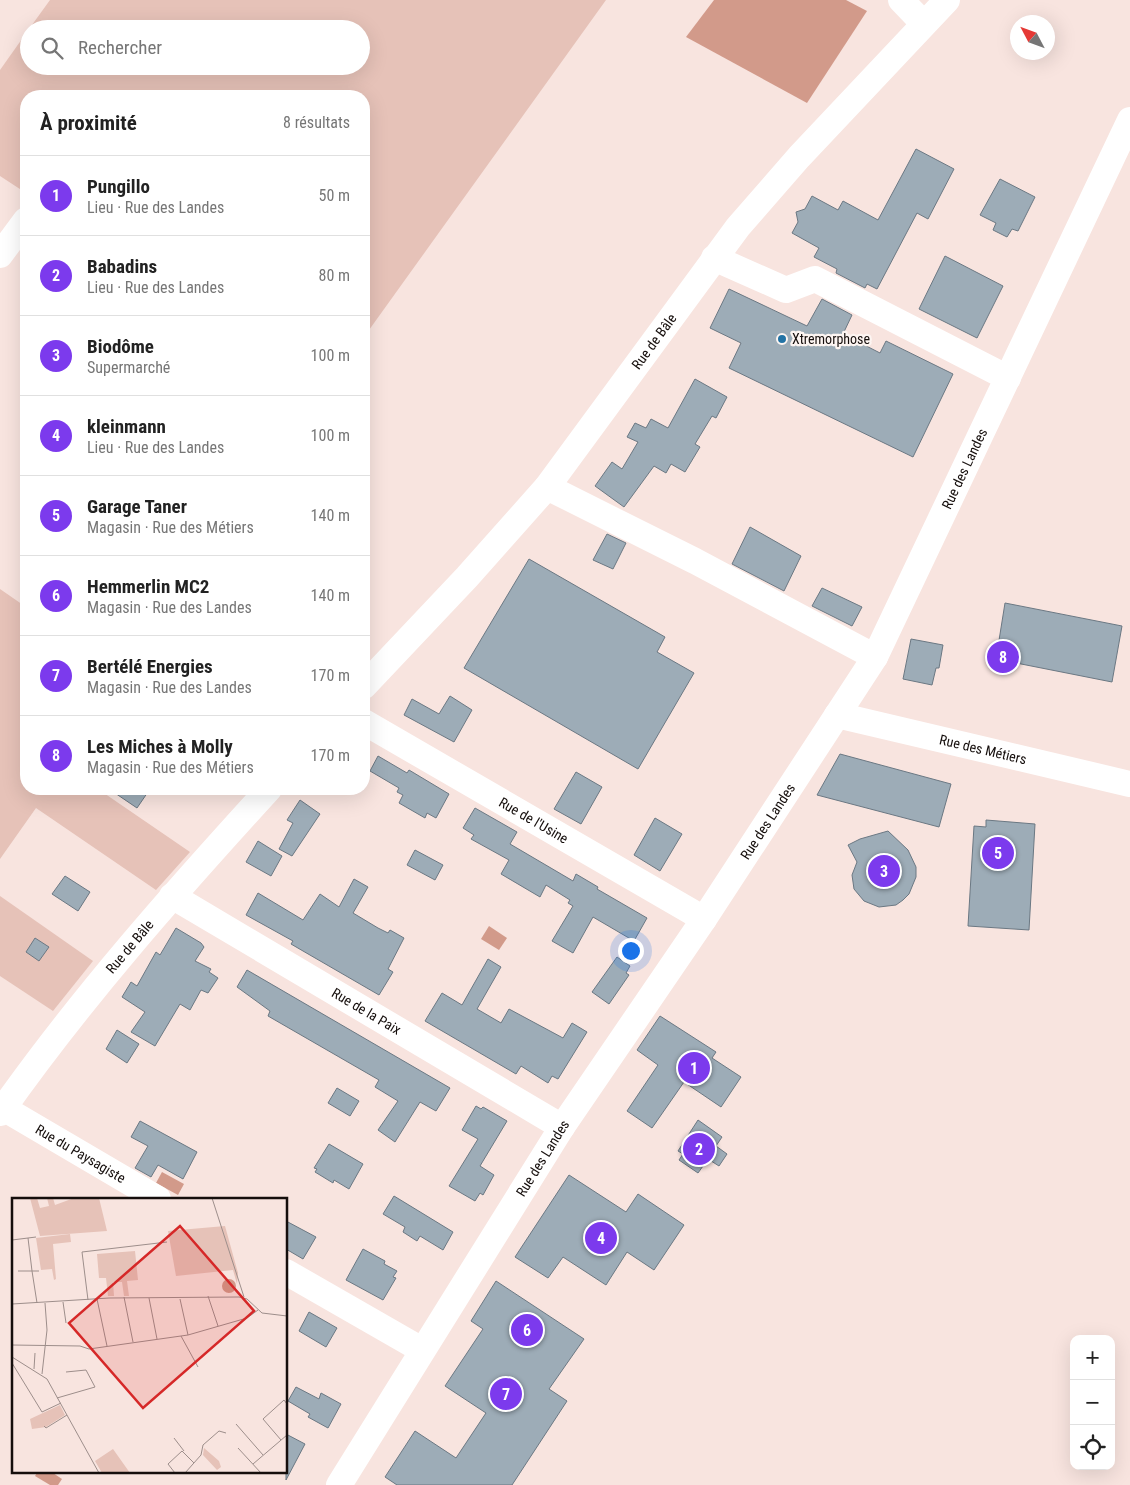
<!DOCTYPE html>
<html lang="fr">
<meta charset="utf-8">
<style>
body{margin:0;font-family:"Roboto Condensed",sans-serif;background:#f2f2f2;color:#222}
.controls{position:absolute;right:15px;bottom:15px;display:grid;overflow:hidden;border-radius:10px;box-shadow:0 5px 20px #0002}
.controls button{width:45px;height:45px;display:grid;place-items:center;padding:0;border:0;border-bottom:1px solid #e0e0e0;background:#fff;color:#222;font:25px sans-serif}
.compass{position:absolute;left:1010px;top:15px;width:45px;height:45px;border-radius:50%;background:#fff;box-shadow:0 5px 20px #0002;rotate:311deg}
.you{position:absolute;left:630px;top:950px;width:18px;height:18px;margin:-12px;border:4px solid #fff;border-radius:50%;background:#1a73e8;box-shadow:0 0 0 8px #1a73e833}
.badge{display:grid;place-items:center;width:32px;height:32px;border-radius:50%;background:#7c3aed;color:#fff;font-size:16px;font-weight:700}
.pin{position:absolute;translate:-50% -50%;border:2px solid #fff;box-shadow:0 1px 5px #0006}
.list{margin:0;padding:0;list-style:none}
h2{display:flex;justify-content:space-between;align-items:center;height:65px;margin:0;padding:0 20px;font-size:21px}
h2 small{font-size:16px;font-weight:400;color:#767676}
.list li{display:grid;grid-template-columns:32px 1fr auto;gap:15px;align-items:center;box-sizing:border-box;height:80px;padding:0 20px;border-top:1px solid #e0e0e0}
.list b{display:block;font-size:19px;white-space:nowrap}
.list p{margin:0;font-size:16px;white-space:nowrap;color:#767676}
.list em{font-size:16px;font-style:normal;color:#767676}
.icon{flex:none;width:28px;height:28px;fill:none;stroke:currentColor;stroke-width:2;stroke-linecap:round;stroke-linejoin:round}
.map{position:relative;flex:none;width:1130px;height:1485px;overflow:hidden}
.search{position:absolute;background:#fff;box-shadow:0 5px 20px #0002;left:20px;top:20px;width:350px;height:55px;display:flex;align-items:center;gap:12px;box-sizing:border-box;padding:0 18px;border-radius:28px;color:#767676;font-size:19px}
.panel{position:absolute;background:#fff;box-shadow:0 5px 20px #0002;left:20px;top:90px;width:350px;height:705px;border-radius:20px}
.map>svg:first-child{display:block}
</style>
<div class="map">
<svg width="1130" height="1485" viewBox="0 0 1130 1485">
<rect width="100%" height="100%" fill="#f8e4df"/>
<g fill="#e6c2b8">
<polygon points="50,0 606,0 364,337 364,96 26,96 26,193 0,176 0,70 29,29 29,66 361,66 361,29 29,29"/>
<polygon points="0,589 26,607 26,789 98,789 190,852 156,890 36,808 0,859"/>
<polygon points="0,896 93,961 53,1011 0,976"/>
</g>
<g fill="#d29a8a">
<polygon points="714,0 846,0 867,11 807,103 686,37"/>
<polygon points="489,926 507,938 499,950 481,939"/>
<polygon points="162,1172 184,1184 178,1195 156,1183"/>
<polygon points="38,1471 50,1471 62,1479 58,1485 50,1485 35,1476"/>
</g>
<g fill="#9dacb7" stroke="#6b7883">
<polygon points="916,149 954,169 928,219 917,213 877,289 867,284 865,288 836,273 837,269 814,257 819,248 792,233 798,222 796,212 805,209 812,196 838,210 843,201 878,220"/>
<polygon points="1000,179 1035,197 1018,231 1012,229 1007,237 993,230 996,223 980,215"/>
<polygon points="945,256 1003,286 977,338 919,309"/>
<polygon points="729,289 807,326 822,299 852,315 843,334 880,353 886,341 953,374 913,457 729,368 741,343 710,328"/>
<polygon points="695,379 727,397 716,418 712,416 695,444 700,447 685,472 671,464 666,473 654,466 624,507 595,486 612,462 622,469 638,442 627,437 635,423 646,428 651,419 668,428"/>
<polygon points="750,527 801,556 784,591 732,564"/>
<polygon points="607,534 626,543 613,569 593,560"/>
<polygon points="529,559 665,637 657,652 694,673 638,769 464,668"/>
<polygon points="822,588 862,607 852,626 812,606"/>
<polygon points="1005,603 1122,626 1112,682 996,659"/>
<polygon points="911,639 943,645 939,668 936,668 932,685 903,679"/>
<polygon points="450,696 472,710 454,742 404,715 412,699 439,714"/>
<polygon points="840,754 951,784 939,827 817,795"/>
<polygon points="378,756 407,773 409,770 449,794 436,818 427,813 425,818 399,803 403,795 397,792 399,788 370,771"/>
<polygon points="576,772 602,787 581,824 554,809"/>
<polygon points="109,789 150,789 137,808"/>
<polygon points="300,800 320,814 292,856 279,849 293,823 287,820"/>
<polygon points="475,808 517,832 510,844 573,881 576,874 598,887 597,889 647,918 634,941 593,917 573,953 552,941 573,906 568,903 570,900 546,885 540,897 501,874 509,860 471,839 474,835 463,828"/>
<polygon points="655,818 682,834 660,871 634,855"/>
<polygon points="986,820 1035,824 1029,930 968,926 974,826 986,827"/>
<polygon points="888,831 908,850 916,867 916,877 909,894 903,900 896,905 879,907 864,901 854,889 852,875 857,862 848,845 860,839"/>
<polygon points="258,841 282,856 271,876 246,862"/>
<polygon points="415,850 443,865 435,880 407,865"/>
<polygon points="65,876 90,892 78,911 52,894"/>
<polygon points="354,879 368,887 353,913 378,928 388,933 390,930 404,938 388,969 393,972 379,995 303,951 291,944 293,941 246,915 258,893 303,920 320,894 339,907"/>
<polygon points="176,928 201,943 204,947 195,961 211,969 209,972 218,978 208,993 201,990 190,1010 180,1004 155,1046 131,1032 145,1012 122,997 131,982 137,986 156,952 160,955"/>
<polygon points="35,938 49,947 39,961 26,952"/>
<polygon points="617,957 630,966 626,973 629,975 609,1004 592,992"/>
<polygon points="488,959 501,967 477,1009 501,1023 509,1009 563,1038 572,1023 587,1032 558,1079 552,1076 548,1083 521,1066 516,1074 425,1021 442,993 462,1005"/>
<polygon points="247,970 450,1088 436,1111 420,1102 395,1142 378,1130 398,1101 375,1087 379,1080 268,1016 270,1011 237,987"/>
<polygon points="660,1016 716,1052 712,1058 741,1077 721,1107 684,1082 652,1128 627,1111 658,1065 637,1050"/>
<polygon points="117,1030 139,1044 127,1063 106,1049"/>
<polygon points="337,1088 359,1101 350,1116 328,1103"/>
<polygon points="476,1106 481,1109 483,1107 507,1121 480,1166 494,1175 483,1195 480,1193 475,1201 449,1186 478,1139 462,1130"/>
<polygon points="698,1120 722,1137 716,1146 727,1154 719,1166 708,1159 698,1173 679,1160 683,1154 678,1151"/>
<polygon points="140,1121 197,1152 183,1179 158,1165 151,1177 135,1168 148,1146 131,1137"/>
<polygon points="329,1144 363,1164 349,1189 334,1180 333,1183 315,1172 317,1169 314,1168"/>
<polygon points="569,1175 626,1212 638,1194 684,1225 654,1270 627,1252 606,1285 563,1257 548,1278 515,1257"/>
<polygon points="394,1196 453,1232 443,1250 420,1236 417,1241 403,1232 405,1227 383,1214"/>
<polygon points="286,1221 316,1237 303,1259 286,1249"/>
<polygon points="363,1249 385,1261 384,1264 397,1271 393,1277 396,1278 383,1300 346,1280"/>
<polygon points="496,1281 584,1339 549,1389 567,1401 512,1485 397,1485 385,1477 415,1431 456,1458 486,1413 445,1386 483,1329 471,1321"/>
<polygon points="309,1312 337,1328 326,1347 299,1331"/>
<polygon points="296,1387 319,1399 321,1393 341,1404 328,1428 308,1417 310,1414 288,1401"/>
<polygon points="286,1434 305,1444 286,1480"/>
</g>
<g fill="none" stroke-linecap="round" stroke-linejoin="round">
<g stroke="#fff" stroke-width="26">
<polyline points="901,0 923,23"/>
<polyline points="0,255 26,220"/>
<polyline points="714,258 786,290 815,279 1008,378"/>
<polyline points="547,487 695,561 875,657"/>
<path id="s1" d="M364,686L467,577L547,487L738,227L799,157L947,0"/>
<path id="s2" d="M837,715L1130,784"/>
<path id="s3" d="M364,722L704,919"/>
<path id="s4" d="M172,896L562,1127"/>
<path id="s5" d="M3,1108L158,1199"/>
<path id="s6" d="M0,1113C81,998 174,893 269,789"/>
<polyline points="286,1272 422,1350"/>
<path id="s7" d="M339,1485L562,1127L704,919L875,657L1130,120"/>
</g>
</g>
<circle fill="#2373a5" stroke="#fdf5f2" stroke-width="2" cx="782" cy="339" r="5"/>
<g text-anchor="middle" stroke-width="4.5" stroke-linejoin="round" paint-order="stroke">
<g font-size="14" fill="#150e0c" stroke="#fdf5f2" text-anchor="start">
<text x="792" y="344">Xtremorphose</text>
</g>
<g font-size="14" fill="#150e0c" stroke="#fdf5f2">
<text dy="5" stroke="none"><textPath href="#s1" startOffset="451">Rue de Bâle</textPath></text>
<text dy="5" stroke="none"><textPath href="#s7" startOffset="1195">Rue des Landes</textPath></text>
<text dy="5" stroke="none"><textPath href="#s2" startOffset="150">Rue des Métiers</textPath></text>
<text dy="5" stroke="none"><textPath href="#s3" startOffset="196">Rue de l'Usine</textPath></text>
<text dy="5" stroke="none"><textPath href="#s7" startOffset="790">Rue des Landes</textPath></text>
<text dy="5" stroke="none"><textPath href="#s6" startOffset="211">Rue de Bâle</textPath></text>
<text dy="5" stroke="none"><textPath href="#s4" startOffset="226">Rue de la Paix</textPath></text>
<text dy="5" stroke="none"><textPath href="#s5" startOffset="90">Rue du Paysagiste</textPath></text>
<text dy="5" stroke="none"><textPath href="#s7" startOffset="385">Rue des Landes</textPath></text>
</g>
</g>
<g transform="translate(12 1198)">
<rect width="275" height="275" fill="#f8e4df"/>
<path d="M18,0H25L28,10L37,8L35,0H41L43,7L62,0H87L95,33L28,38ZM213,28L226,75L225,86L221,72L164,78L156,33ZM58,36L59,44L41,46L44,81L42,82L40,71L29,72L24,40ZM123,53L126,82L115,83L117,98H112L110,84H101L102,98H96L94,80H87L85,56ZM48,207L53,217L34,229L20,231L18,221ZM192,250L207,263L209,269L205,272L191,257ZM101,251L118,275H90L83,263Z" fill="#e6c2b8"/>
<path d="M210 88a7 7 0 1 1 14 0a7 7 0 1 1-14 0Z" fill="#d29a8a"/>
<path fill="none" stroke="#9d8e8b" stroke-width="1" d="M200,0L232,99M16,40L20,73H27M0,42L24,39M6,73H20L25,105M196,98L206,128M112,99L121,144M137,100L145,141M85,101L95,148M168,101L176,137M76,102L70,54L155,44M51,104L54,125M0,106L97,100L227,99L235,101L250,115L275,118M169,138L186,169M0,147L68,148L77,151L176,137L235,120L246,112M0,159L35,181L87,275M0,165L30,214L49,205M22,171L23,155M30,176L35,132L33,105M45,200L83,189L74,172L54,174M224,226L251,257M32,228L34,230L55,217M162,240L172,253M269,242L251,221L272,202L275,206M226,250L249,275M241,266L275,237M163,275L156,266L170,253L182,265M173,275L189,257L191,247L207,233L214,235"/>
<path fill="#d62828" fill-opacity="0.15" stroke="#d62828" stroke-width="2.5" d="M168,28L242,113L131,210L57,125Z"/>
<rect width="275" height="275" fill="none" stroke="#150e0c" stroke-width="2.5"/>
</g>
</svg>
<div class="controls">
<button>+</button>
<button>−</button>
<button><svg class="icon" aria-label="locate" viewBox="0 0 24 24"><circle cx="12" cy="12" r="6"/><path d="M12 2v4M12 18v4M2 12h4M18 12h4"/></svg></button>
</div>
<svg class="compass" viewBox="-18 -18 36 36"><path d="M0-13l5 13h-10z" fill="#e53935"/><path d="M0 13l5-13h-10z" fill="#767676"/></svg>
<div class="you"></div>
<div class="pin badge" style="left:694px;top:1068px">1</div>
<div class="pin badge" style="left:699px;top:1149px">2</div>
<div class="pin badge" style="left:884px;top:871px">3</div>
<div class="pin badge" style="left:601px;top:1238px">4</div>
<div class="pin badge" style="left:998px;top:853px">5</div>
<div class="pin badge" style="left:527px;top:1330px">6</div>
<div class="pin badge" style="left:506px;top:1394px">7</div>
<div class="pin badge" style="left:1003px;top:657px">8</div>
<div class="search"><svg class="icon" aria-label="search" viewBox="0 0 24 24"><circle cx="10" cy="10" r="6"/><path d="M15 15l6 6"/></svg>Rechercher</div>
<section class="panel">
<h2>À proximité<small>8 résultats</small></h2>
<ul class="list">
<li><span class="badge">1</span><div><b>Pungillo</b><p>Lieu · Rue des Landes</p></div><em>50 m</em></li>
<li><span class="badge">2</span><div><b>Babadins</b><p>Lieu · Rue des Landes</p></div><em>80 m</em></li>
<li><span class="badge">3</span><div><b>Biodôme</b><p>Supermarché</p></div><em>100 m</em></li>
<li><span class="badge">4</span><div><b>kleinmann</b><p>Lieu · Rue des Landes</p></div><em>100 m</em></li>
<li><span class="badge">5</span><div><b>Garage Taner</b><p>Magasin · Rue des Métiers</p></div><em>140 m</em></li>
<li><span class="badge">6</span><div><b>Hemmerlin MC2</b><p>Magasin · Rue des Landes</p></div><em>140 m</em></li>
<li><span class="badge">7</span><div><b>Bertélé Energies</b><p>Magasin · Rue des Landes</p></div><em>170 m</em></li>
<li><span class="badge">8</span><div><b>Les Miches à Molly</b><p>Magasin · Rue des Métiers</p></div><em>170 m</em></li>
</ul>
</section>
</div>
